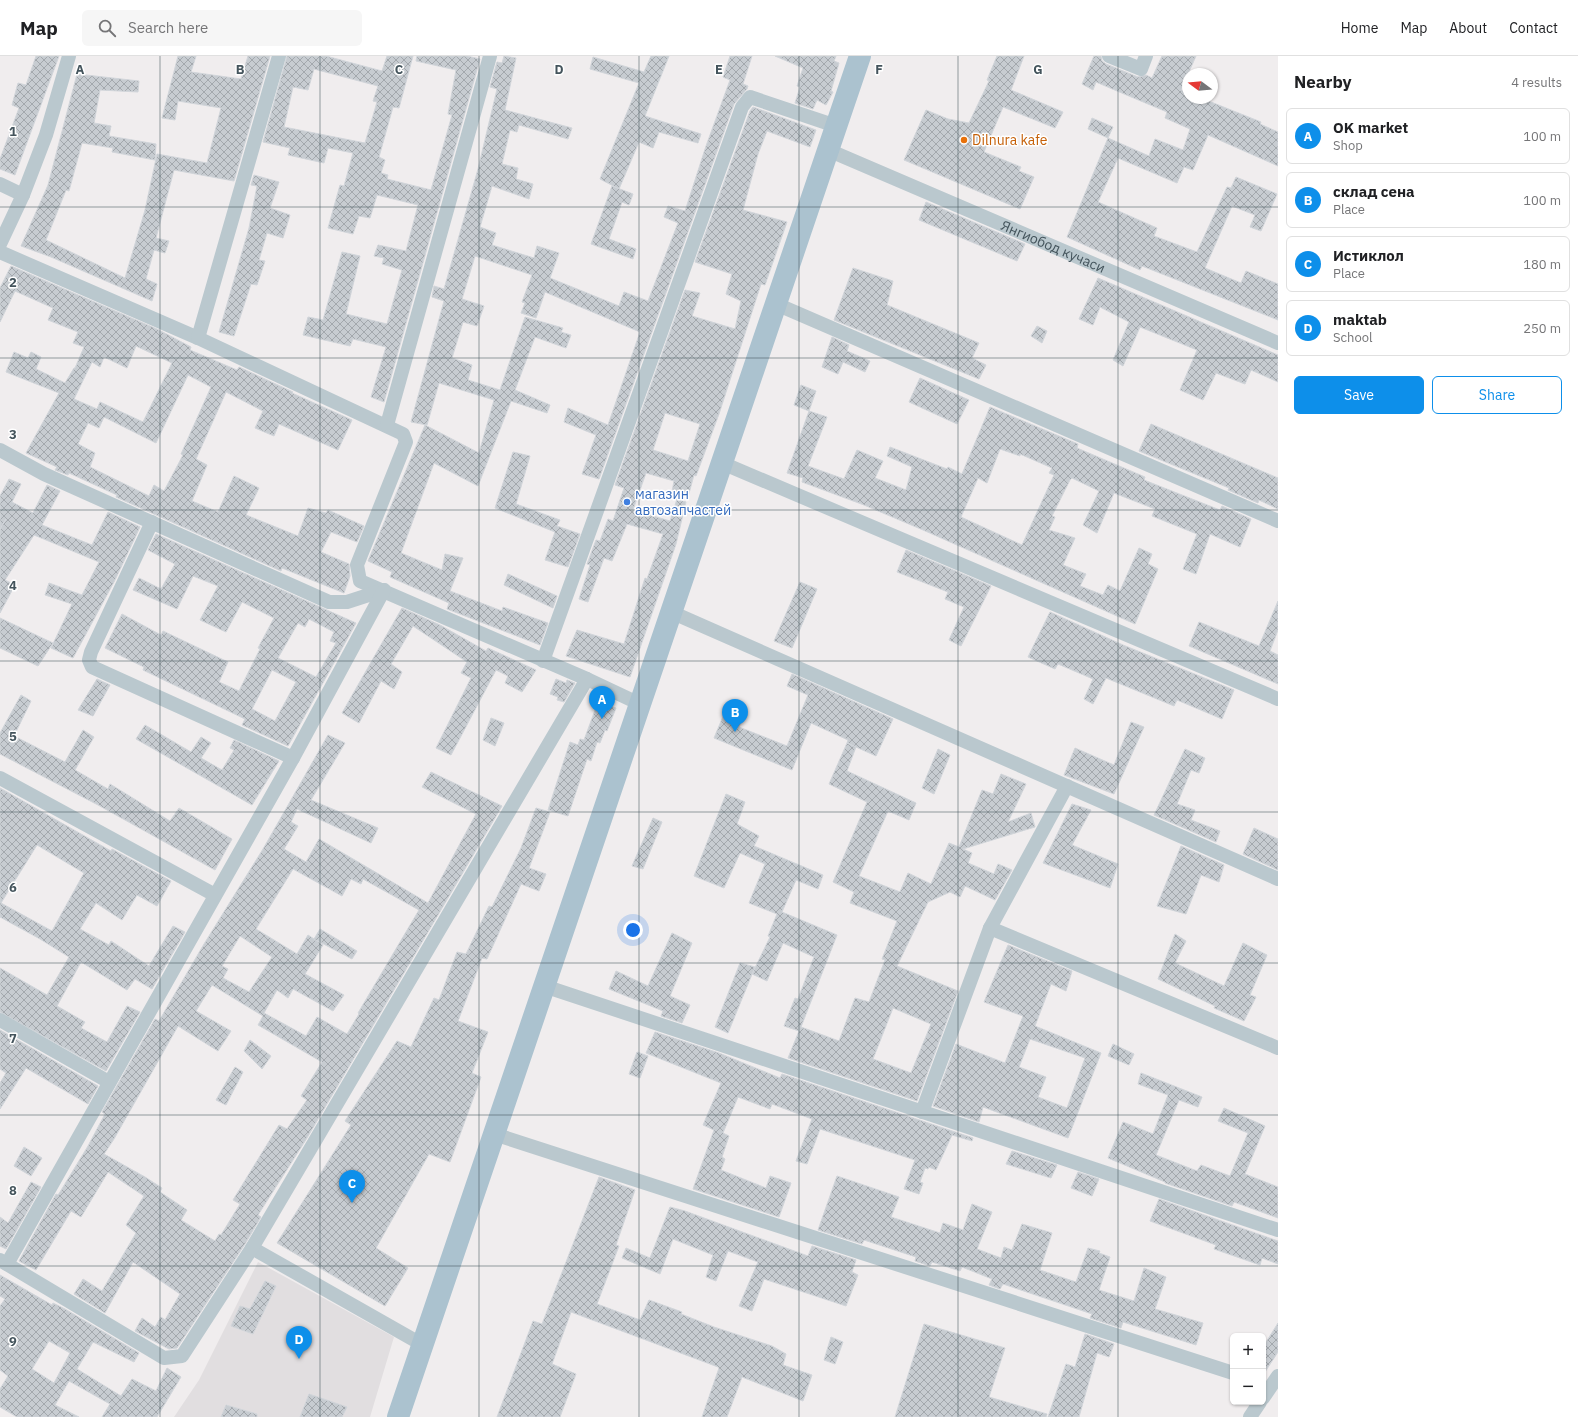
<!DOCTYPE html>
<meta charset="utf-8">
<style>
body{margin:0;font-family:"IBM Plex Sans",sans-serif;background:#f6f6f6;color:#202124}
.controls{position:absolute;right:12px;bottom:12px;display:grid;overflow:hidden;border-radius:6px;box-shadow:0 1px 3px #0004}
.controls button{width:36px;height:36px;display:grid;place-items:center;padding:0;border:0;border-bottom:1px solid #e0e0e0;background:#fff;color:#202124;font:20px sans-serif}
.compass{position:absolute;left:1182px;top:12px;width:36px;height:36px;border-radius:50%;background:#fff;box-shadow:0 1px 3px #0004;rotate:286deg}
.you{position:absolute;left:633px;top:874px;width:14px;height:14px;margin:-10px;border:3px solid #fff;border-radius:50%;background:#1a73e8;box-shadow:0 0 0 6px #1a73e833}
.badge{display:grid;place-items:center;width:26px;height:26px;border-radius:50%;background:#0d8fea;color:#fff;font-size:13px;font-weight:700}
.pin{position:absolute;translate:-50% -33px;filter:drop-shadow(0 1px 2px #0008)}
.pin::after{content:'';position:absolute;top:21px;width:14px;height:12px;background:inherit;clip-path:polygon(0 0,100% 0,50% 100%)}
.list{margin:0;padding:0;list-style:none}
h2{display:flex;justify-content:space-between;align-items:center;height:52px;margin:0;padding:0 16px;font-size:17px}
h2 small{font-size:13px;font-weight:400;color:#757577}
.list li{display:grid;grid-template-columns:26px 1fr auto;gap:12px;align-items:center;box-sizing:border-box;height:56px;margin:0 8px 8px;padding:0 8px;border:1px solid #e0e0e0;border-radius:6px}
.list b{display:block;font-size:15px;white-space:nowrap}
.list p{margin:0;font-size:13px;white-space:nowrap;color:#757577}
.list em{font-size:13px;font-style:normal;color:#757577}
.actions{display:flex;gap:8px;padding:12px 16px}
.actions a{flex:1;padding:9px 0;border:1px solid #0d8fea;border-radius:6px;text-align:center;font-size:14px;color:#0d8fea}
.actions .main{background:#0d8fea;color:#fff}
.icon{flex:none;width:22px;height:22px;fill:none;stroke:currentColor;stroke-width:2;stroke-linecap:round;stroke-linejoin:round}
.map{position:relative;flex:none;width:1278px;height:1361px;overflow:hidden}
header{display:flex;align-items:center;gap:24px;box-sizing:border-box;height:56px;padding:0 20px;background:#fff;border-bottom:1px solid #e0e0e0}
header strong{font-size:19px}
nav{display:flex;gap:22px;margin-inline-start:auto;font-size:14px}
.search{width:280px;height:36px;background:#f6f6f6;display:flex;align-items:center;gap:10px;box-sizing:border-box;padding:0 14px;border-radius:6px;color:#757577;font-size:15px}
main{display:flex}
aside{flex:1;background:#fff}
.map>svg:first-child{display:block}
</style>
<header>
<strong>Map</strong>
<div class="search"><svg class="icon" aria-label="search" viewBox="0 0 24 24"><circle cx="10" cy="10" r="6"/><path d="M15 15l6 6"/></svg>Search here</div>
<nav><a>Home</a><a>Map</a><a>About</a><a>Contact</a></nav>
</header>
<main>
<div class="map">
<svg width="1278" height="1361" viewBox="0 0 1278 1361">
<defs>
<pattern id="building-cross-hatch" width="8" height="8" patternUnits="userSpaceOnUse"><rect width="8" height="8" fill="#c7ccd1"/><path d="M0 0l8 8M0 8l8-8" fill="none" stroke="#a3a8ad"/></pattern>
</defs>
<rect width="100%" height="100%" fill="#f0edee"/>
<polygon fill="#e1dee0" points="258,1206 394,1281 370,1361 174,1361 199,1324"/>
<g fill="url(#building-cross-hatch)" stroke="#d1d5da" fill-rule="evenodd">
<polygon points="36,0 59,0 15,119 0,113 0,103 19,52 12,49 18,27 26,29"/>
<polygon points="178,0 196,0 191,16 241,23 248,0 270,0 234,125 174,114 156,182 169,185 165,197 154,194 146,223 157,228 152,245 51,201 21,190 48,129 77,18 139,25 138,36 100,34 94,67 111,70 109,80 156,88 155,104 112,96 113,92 82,87 69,135 66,134 46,184 125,222 145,154 157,98 207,107 221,52 178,45 175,64 162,62"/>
<path d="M287,0H326L382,15L387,0H413L399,52L393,51L379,101L385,104L381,117L388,119L387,123L431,134L452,59L448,58L456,14L416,5L417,0H467L480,3L384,346L371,341L386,291L353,283L350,290L303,279L308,261L323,264L342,196L360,200L346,258L387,268L402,214L382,208L384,202L374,200L378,189L406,195L418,149L377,139L370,162L359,160L353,178L328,172L340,129L344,130L353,97L328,92L324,107L288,99L290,92L263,86ZM314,13L378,30L373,45L377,46L365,87L284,71L293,31L308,34Z"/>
<polygon points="504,0 516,2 505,54 572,72 568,83 519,69 517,76 510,74 502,108 518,112 516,123 533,128 529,143 492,130 480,171 496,177 492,189 534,202 537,190 559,197 550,222 619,250 624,236 648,245 678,167 664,161 668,150 685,155 706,90 730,24 723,21 730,0 752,0 743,28 748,30 747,33 734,48 599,423 582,418 596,379 564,366 568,352 608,369 640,276 545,236 536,262 521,257 525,247 522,246 532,219 475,200 462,243 484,250 477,270 463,266 452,302 472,309 468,324 500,334 525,261 563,272 561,276 571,279 566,292 535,281 515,334 550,349 547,357 511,345 478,430 434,407 401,497 442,514 445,498 463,502 450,535 502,555 503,551 548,567 540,589 447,553 449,547 390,521 392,516 368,505 425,369 479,397 494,344 439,327 427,369 411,366 444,245 432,241 434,230 444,233 478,113 497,33 490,31 497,6 502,7"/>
<polygon points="651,0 669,0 645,60 701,78 698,87 659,76 653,92 639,86 619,133 600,123 639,27 590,13 593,1 644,16"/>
<polygon points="775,0 836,0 834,5 839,7 831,35 833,36 826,49 817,44 813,53 795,47 800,31 797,30 803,12"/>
<polygon points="997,0 1024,0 1011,34 1063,56 1055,72 1003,51 984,96 1021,111 1019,115 1034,121 1020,153 904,104 926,54 948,63 969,67 989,25 987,24"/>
<polygon points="1094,0 1101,0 1102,5 1106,8 1138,21 1146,19 1152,22 1162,0 1196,0 1181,34 1188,37 1188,42 1201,42 1261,66 1260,68 1278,76 1278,110 1208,79 1193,114 1184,111 1177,127 1118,102 1098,146 1157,172 1154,180 1197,196 1227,131 1231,132 1236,121 1277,138 1261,175 1250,171 1255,159 1232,150 1205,212 1241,227 1246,215 1278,228 1278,264 1142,210 1140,214 1067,181 1108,82 1149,100 1155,83 1183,94 1190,73 1165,62 1167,56 1117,35 1096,26 1093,34 1082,28"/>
<path d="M753,51L816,74L810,91L767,75L758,98L743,154L787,166L765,229L761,228L719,358L696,420L694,419L688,441L672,436L674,425L646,417L633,454L670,465L677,443L686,446L676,488L630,621L566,600L577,574L624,588L645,522L647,523L663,478L627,468L612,505L604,502L588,546L579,543L590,509L587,508L596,484L600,485L608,463L613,465L624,432L615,429L685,234L700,237L692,260L735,273L741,245L726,238L732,218L695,206L750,55ZM665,357L700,368L688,405L653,394Z"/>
<polygon points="1092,62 1113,71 1108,82 1088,73"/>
<polygon points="254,119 279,126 270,152 290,159 283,182 267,177 259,204 265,205 257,229 251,228 234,280 219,276 249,172 257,130 251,129"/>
<polygon points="612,130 633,138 629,149 622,146 609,183 636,193 633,203 591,188"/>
<polygon points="926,146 1025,188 1017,205 919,164"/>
<path d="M11,210L157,273L191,291L190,294L237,314L239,311L293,336L292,337L352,364L338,394L279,368L274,380L255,372L263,355L226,336L196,403L207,409L192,445L218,456L234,420L259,432L246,459L298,480L308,452L326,457L328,454L364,470L357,486L331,476L321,496L349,508L350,520L344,537L282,512L281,515L116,441L117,439L69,417L68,419L55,414L57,411L26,397L59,337L6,316L14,296L28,302L31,296L41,301L36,313L65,327L74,312H75L84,291L73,287L78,276L48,264L53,252L15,235L0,266V232ZM136,290L172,307L143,366L100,346L97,353L74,343L92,306L100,311L104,301L127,312ZM188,319L211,331L181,398L183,399L164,435L154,429L149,440L90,411L95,397L78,388L88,367L99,372L104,361L156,387Z"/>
<polygon points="853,212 893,225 887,249 979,287 972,302 986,309 979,323 834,264"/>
<polygon points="1098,222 1278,299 1278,326 1251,314 1245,328 1216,317 1203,344 1180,334 1197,294 1140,271 1123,310 1113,304 1129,266 1100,251 1093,269 1079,263"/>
<polygon points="1037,270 1047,275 1042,287 1031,280"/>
<polygon points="832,281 849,289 847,295 870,305 865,316 843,306 838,318 822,311"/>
<polygon points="920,322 969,344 957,368 909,346"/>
<polygon points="801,329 816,335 809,355 794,349"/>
<path d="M990,351L1078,388L1077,392L1145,421L1144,424L1220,454L1222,450L1251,463L1240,491L1210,478L1196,518L1183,513L1197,478L1152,460L1155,453L1114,437L1097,477L1083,469L1099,435L1072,422L1070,424L1052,460L1055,461L1049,474L1075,482L1063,509L1086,518L1080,530L1103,539L1108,529L1120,535L1139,492L1152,498L1148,508L1158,513L1135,568L923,474L864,449L802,426L803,422L787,417L809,355L827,361L808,410L844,423L857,394L883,405L875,422L906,434L912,411L887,400L890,391L947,413L948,411L962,418ZM1000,393L1020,400V398L1052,412L1049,417L1054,419L1022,489L961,461L978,422L987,427Z"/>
<polygon points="1151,368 1278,422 1278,453 1259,444 1258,447 1228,434 1229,432 1139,395"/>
<polygon points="513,396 530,400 516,448 560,464 557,470 580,478 568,511 545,504 555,476 495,452"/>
<polygon points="9,423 21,428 12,446 33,457 47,429 60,435 42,469 92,489 108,456 140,471 115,524 73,602 51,592 72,548 45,539 49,527 82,539 99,506 34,479 5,524 15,529 0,557 0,473 6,463 0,473 0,440"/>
<path d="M156,478L356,567L288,690L242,669L245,663L143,614L144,611L105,592L122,558L161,579L163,575L228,606L219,626L239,635L260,593L258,592L274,562L242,546L226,576L200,564L218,530L193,520L177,553L133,534L139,522L161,533L175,508L148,494ZM309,563L334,576L330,585L336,587L316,621L278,602L298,567L305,571ZM272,614L296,626L275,665L252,653Z"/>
<polygon points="906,494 991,530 961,590 949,584 964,551 945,543 948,536 897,516"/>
<polygon points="508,518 557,540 553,552 504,529"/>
<polygon points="800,526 817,533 792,592 774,585"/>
<polygon points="1278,545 1278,574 1270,595 1278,599 1278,628 1189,590 1199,566 1259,590"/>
<polygon points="402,552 440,569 486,595 488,592 536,614 522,636 505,627 508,620 496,614 451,699 436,692 471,622 461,617 467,606 413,570 391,608 402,616 394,633 381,625 359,667 342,657"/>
<polygon points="1050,556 1123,589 1234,634 1222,663 1177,644 1174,650 1106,622 1093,648 1084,643 1093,623 1058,608 1055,613 1028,601"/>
<polygon points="0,562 53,587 38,610 0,592"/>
<path d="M792,618L893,663L876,700L856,691L847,715L916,747L909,764L888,755L859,820L900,836L908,817L931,828L949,787L959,791L982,734L993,738L1001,718L1026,728L1008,766L1031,757L1035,771L963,793L972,797L968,807L994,818L998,808L1012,814L995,844L965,830L960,841L950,836L928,846L897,910L958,935L917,1045L788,1002L799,975L784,970L795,942L798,943L814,901L783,887L767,925L752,918L770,881L768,880L777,858L749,847L765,808L740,797L724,832L694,820L726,738L745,746L737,768L759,780L754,790L823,819L818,833L796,824L782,856L837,879L801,971L839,985L855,942L869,946L885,904L882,903L897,865L850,847L854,836L833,826L867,746L829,728L847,687L856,691L847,687L848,684L811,667L792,714L714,682L729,646L746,653L739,671L787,690L808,639L787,630ZM893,952L931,968L911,1017L873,1003Z"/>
<polygon points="97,623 110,629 93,660 78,654"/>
<polygon points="556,623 566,627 567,624 575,627 564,646 557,644 558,641 550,638"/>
<polygon points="21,639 31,645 14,680 65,706 83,674 94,681 75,714 108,733 110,728 170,765 179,752 232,783 215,814 98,749 0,698 0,677"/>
<polygon points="598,646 616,652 607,675 605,674 600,687 597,686 591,705 587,703 568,760 548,754 570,686 578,689 580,683 584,684"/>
<polygon points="491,662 504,667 495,690 483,684"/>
<polygon points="1131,666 1144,671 1114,738 1064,719 1075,692 1114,709"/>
<polygon points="145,669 191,696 201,681 211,687 201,702 222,714 234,694 230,692 234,684 279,705 252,749 136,683"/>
<path d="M328,679L345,687L311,744L378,772L371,787L297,753L291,766L298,770L284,793L306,806L319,783L428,847L476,758L422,731L431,716L502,750L307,1082L258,1159L261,1161L245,1188L177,1292L169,1293L135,1275L142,1262L155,1271L161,1261L165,1264L180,1238L133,1206L105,1257L74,1238L83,1223L102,1235L136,1177L126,1169L144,1140L108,1116L81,1161L71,1155L36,1214L19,1205L56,1138L58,1139L60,1136L88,1090L105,1058L102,1056L155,963L159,965L204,888L263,793ZM293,813L342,840L351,823L361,828L363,823L419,854L358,957L359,958L347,978L317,961L306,980L264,957L277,934L288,942L293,933L333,955L344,939L305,918L323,889L308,879L297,898L256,873ZM240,880L272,901L249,936L223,922L228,913L222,910ZM212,929L263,960L258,969L322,1006L301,1040L307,1044L287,1073L279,1069L233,1144L240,1148L221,1179L219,1178L215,1185L181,1164L187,1154L160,1136L162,1132L145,1121L104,1098L114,1083L178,970L218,995L231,975L196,955Z"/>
<polygon points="938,693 950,699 934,738 922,732"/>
<polygon points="1185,693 1205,702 1199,717 1191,714 1177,748 1195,754 1191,764 1220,775 1216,786 1154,759"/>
<path d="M0,732L111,795L112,793L171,825L157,850L137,839L122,864L96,847L80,873L109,889L111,885L149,910L173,870L185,876L152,933L135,923L127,934L81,906L57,950L85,966L81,972L107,986L127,950L140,956L106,1015L0,956V912L47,939L69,901L40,883L0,861ZM37,789L84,817L52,875L1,847Z"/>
<polygon points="1072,748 1091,754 1072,789 1118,808 1110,832 1043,807"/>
<polygon points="536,752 550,756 529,812 546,818 539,835 521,828 487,903 482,902 458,965 488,976 472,1017 481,1021 450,1106 429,1098 376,1192 408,1212 385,1250 277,1187 351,1069 345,1065 397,985 411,991 434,942 439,944 457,896 466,898 489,850 492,851 521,792"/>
<polygon points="653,762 662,766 643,813 632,810"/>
<polygon points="1254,772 1278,783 1278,814 1243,798"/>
<polygon points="1181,790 1224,809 1219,826 1201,819 1186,858 1157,850"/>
<polygon points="320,873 357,895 352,903 314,883"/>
<polygon points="672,877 692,887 670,940 690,949 682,967 661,960 663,955 609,933 616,915 648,930"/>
<polygon points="1175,878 1186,885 1175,907 1224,930 1243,887 1267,899 1250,939 1256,941 1244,965 1214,952 1215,950 1158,923"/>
<path d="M1008,889L1072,915L1066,935L1051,928L1035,970L1101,997L1068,1082L983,1051L979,1066L933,1050L956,988L1005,1007L1023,960L984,946ZM1030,983L1085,1002L1067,1052L1038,1041L1046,1021L1019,1011Z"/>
<polygon points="740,907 755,911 728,977 715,971"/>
<polygon points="0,974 98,1030 88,1048 26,1012 0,1053 0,1027 6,1017 0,1013"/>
<polygon points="655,976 719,997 780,1022 782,1018 973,1082 972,1085 952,1079 936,1114 929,1111 928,1113 925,1112 920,1126 923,1127 919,1138 904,1133 915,1104 820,1073 807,1108 796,1105 812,1063 772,1048 770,1053 738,1041 723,1077 729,1080 722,1101 725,1103 721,1114 766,1132 770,1120 791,1127 779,1161 693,1133 714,1074 703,1069 721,1027 646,997"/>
<polygon points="250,984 271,1000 262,1013 244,995"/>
<polygon points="1113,988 1134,998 1129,1009 1108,1000"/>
<polygon points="637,996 648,1000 640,1022 629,1018"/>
<polygon points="235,1011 243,1016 226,1049 216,1044"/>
<polygon points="1141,1017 1202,1041 1198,1051 1179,1044 1156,1099 1197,1115 1201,1109 1230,1120 1248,1077 1218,1065 1224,1052 1265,1070 1245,1118 1278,1131 1278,1162 1234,1146 1232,1150 1165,1127 1165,1126 1108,1102 1123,1066 1153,1078 1168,1039 1138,1028"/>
<polygon points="24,1091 42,1102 31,1120 14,1110"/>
<polygon points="1012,1095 1057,1109 1051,1122 1006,1108"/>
<polygon points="1078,1116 1099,1123 1092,1140 1071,1132"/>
<polygon points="837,1120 899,1141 891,1161 940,1177 943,1167 963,1174 972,1148 992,1156 977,1193 1001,1202 1004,1191 1012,1194 1022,1168 1052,1177 1040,1214 1076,1226 1088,1192 1100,1195 1099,1197 1110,1201 1099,1234 1134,1245 1144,1212 1166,1221 1155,1253 1203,1267 1196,1289 1123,1266 1121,1272 1090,1262 1092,1258 1003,1228 1000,1233 989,1229 992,1223 962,1211 960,1215 932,1206 930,1210 915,1205 916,1201 864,1184 862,1188 818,1174"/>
<polygon points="599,1121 635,1134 616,1189 619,1190 597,1248 640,1264 649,1244 682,1256 681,1258 714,1271 772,1290 786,1298 783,1309 812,1319 803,1345 742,1321 727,1361 702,1361 719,1312 718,1311 571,1256 552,1308 576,1318 560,1361 497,1361 533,1265 542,1268"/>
<polygon points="31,1126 41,1131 6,1193 0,1190 0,1161 8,1167"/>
<polygon points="1159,1143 1278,1185 1278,1208 1262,1202 1260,1209 1214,1193 1216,1189 1150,1165"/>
<polygon points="670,1151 685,1155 808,1200 812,1190 856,1204 852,1216 858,1219 846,1250 764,1223 752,1255 739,1250 758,1206 728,1195 716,1225 706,1221 713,1199 673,1183 660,1218 622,1202 626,1192 650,1202"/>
<path d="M0,1219L52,1249L53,1247L65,1253L139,1297L134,1306L93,1286L77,1313L121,1340L132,1323L156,1335L167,1312L181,1321L157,1361H102L110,1348L69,1325L55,1349L79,1361H17L0,1351V1333L8,1320L0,1314V1250L5,1243L0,1240ZM49,1285L70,1297L54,1327L32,1313Z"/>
<polygon points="265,1225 276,1230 253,1278 231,1270 240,1250 250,1253"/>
<polygon points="1278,1267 1278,1296 1263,1319 1263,1291"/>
<polygon points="924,1268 1005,1292 989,1341 1047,1358 1046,1361 895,1361"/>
<polygon points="1085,1278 1114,1288 1109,1301 1097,1297 1079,1361 1048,1361 1066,1308 1075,1311"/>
<polygon points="831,1281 843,1286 835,1308 824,1304"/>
<polygon points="309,1338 347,1351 342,1361 300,1361"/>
<polygon points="226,1349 257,1358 257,1361 221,1361"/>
</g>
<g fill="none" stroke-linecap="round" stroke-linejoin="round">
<g stroke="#bac8ce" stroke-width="14">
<polyline points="1109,0 1141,13 1146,0"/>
<path id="s1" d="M828,94L1278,287"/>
<polyline points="0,128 23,139"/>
<polyline points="0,188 23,139 46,79 69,0"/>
<polyline points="0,196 198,282 403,378 406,386 357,509 360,525 587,623 640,648"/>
<polyline points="776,248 1278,465"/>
<polyline points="198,282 279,0"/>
<polyline points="387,369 490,0"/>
<polyline points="0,394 44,418 329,546 347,546 384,534"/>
<polyline points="722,407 1278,643"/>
<polyline points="152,466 91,596 89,604 92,611 293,702"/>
<polyline points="671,556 1278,823"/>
<polyline points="543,605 742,51 750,41 836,70"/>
<polyline points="0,722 215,839"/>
<polyline points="990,872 1278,992"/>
<polyline points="544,930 1278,1174"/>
<polyline points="0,964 109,1026"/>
<polyline points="922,1056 990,872 1067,730"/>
<polyline points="494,1078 1233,1317"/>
<polyline points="252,1192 423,1289"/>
<polyline points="0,1204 164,1302 182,1300 252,1192 587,623"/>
<polyline points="7,1208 293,702 384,534"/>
<polyline points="1263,1342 1278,1320"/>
<polyline points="1250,1361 1260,1346"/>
</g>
<polyline stroke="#abc2cf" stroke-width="22" points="398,1361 860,0"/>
</g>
<path fill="none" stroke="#44545c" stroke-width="1" stroke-opacity="0.55" d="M160,0V1361M320,0V1361M479,0V1361M639,0V1361M799,0V1361M958,0V1361M1118,0V1361M0,151H1278M0,302H1278M0,454H1278M0,605H1278M0,756H1278M0,907H1278M0,1059H1278M0,1210H1278"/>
<circle fill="#e8710a" stroke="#fff" stroke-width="1.5" cx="964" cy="84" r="4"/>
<circle fill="#3f7fe0" stroke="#fff" stroke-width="1.5" cx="627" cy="446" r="4"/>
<g text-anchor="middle" stroke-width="3" stroke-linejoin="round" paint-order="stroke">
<g font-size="14" fill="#c56008" stroke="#fff" text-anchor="start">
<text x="972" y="89">Dilnura kafe</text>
</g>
<g font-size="14" fill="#44545c" stroke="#fff">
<text dy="5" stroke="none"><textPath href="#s1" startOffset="245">Янгиобод кучаси</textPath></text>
</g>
<g font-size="14" fill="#366cbe" stroke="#fff" text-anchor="start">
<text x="635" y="443">магазин<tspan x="635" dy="16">автозапчастей</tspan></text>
</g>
</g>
<g font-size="13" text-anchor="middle" font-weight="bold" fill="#44545c" stroke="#fff" stroke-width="3" stroke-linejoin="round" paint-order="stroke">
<text x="80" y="18">A</text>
<text x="240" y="18">B</text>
<text x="399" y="18">C</text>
<text x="559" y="18">D</text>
<text x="719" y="18">E</text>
<text x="879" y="18">F</text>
<text x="1038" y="18">G</text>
<text x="13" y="80">1</text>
<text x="13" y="231">2</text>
<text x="13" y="383">3</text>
<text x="13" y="534">4</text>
<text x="13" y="685">5</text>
<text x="13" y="836">6</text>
<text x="13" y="987">7</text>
<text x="13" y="1139">8</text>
<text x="13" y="1290">9</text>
</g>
</svg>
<div class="controls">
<button>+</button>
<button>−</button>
</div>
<svg class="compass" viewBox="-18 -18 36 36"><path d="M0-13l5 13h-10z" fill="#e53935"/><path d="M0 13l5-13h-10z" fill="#757577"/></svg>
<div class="you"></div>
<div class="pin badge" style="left:602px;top:663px">A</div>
<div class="pin badge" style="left:735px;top:676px">B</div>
<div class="pin badge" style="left:352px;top:1147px">C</div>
<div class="pin badge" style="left:299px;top:1303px">D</div>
</div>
<aside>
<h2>Nearby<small>4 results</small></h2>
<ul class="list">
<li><span class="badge">A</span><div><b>OK market</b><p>Shop</p></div><em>100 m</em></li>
<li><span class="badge">B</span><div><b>склад сена</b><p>Place</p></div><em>100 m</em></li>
<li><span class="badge">C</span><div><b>Истиклол</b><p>Place</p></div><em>180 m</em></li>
<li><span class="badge">D</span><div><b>maktab</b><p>School</p></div><em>250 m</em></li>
</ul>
<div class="actions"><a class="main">Save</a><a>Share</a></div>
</aside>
</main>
